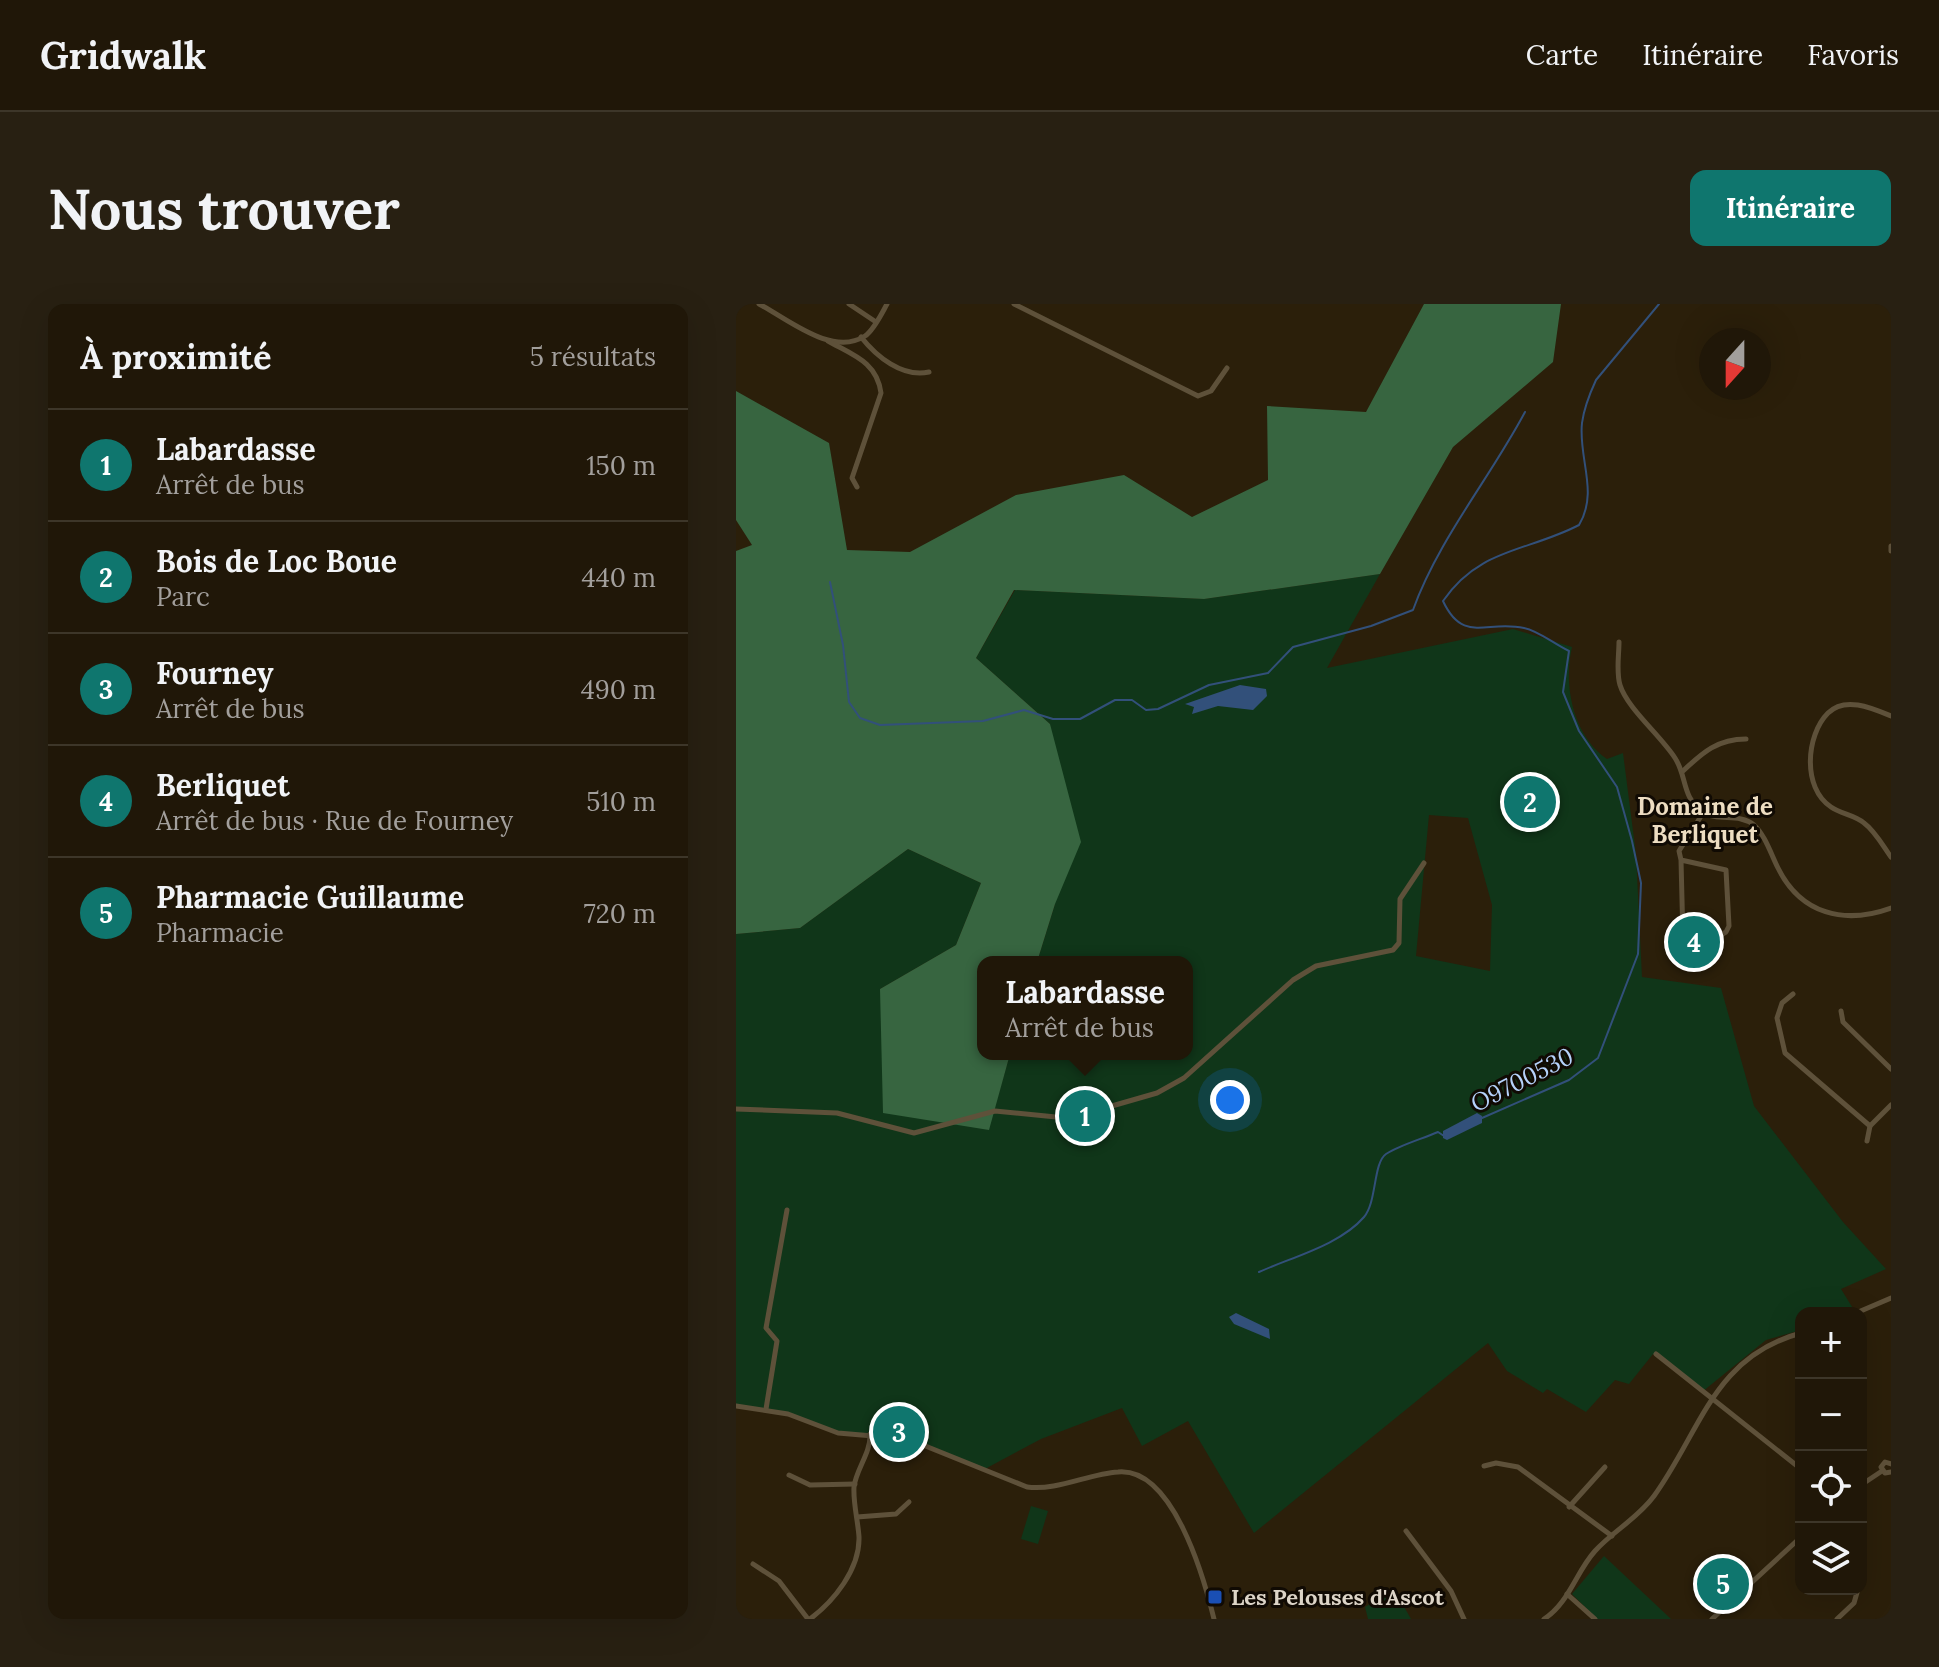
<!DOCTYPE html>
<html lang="fr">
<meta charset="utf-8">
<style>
body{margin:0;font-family:Lora,serif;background:#282012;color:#f1f3f6}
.controls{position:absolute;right:24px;bottom:24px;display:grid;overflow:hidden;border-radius:16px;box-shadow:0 8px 32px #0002}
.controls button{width:72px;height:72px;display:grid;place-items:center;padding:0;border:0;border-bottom:2px solid #3d3629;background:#201708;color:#f1f3f6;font:40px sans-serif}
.compass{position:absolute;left:963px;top:24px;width:72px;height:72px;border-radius:50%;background:#201708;box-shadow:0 8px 32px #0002;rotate:201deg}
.you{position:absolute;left:494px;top:796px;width:28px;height:28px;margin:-20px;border:6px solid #fff;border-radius:50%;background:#1a73e8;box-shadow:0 0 0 12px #1a73e833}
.badge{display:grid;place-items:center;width:52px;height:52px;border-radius:50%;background:#0f766e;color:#fff;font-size:26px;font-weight:700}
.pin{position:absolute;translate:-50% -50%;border:4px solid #fff;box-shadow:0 2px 8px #0006}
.popup{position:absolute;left:241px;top:652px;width:216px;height:104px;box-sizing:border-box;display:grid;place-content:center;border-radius:16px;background:#201708;filter:drop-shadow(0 2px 6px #0005);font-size:26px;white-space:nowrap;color:#a29f9c}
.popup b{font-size:30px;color:#f1f3f6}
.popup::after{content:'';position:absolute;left:50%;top:100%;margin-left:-16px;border:16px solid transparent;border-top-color:#201708}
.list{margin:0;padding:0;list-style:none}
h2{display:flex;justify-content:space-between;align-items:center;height:104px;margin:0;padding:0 32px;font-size:34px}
h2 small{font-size:26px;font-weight:400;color:#a29f9c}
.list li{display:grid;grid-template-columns:52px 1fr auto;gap:24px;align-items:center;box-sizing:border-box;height:112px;padding:0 32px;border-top:2px solid #3d3629}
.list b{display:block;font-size:30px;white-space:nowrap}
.list p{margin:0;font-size:26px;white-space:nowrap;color:#a29f9c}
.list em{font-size:26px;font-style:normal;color:#a29f9c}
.icon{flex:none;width:44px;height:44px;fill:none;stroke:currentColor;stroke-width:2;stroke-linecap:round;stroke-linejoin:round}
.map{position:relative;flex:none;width:1155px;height:1315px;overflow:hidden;border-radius:16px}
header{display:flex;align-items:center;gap:48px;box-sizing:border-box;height:112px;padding:0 40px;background:#201708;border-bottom:2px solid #3d3629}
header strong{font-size:38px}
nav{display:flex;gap:44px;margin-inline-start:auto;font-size:28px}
.intro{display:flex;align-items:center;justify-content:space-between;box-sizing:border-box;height:192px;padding:0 48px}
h1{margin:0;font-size:56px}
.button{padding:20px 36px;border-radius:16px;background:#0f766e;color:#fff;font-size:28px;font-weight:700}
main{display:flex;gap:48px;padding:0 48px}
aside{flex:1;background:#201708;border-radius:16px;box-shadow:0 8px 32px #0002}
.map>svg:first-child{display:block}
</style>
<header>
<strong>Gridwalk</strong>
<nav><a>Carte</a><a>Itinéraire</a><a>Favoris</a></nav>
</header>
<div class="intro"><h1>Nous trouver</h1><a class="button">Itinéraire</a></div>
<main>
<aside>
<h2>À proximité<small>5 résultats</small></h2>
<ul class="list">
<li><span class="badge">1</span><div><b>Labardasse</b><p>Arrêt de bus</p></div><em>150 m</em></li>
<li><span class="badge">2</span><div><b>Bois de Loc Boue</b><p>Parc</p></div><em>440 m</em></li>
<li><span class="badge">3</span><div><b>Fourney</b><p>Arrêt de bus</p></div><em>490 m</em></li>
<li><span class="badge">4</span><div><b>Berliquet</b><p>Arrêt de bus · Rue de Fourney</p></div><em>510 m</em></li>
<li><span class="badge">5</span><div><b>Pharmacie Guillaume</b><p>Pharmacie</p></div><em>720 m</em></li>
</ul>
</aside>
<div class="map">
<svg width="1155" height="1315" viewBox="0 0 1155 1315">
<rect width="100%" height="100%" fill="#2b1f0a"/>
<g fill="#103619" fill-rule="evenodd">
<path d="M644,270L591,364L777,325L836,343C827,381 837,432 871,455L887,449L900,550L906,673L985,684L1018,802L1107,918L1150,965L1105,985L1118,1006L1111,1009H1065V1026L1030,1036L966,1088L917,1050L893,1080L879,1076L850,1108L811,1085L807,1089L771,1067L752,1039L518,1229L452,1117L406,1142L386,1104L305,1135L247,1166L182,1138L112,1131L61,1113L0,1102V630L64,624L172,545L245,579L220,641L144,685L252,826L274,750H451V658H301L319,600L314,420L240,354L279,286L468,295ZM693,511L732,514L756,601L754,667L680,652Z"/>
<polygon points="295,1202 312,1207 302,1240 285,1235"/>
<polygon points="868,1252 935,1315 861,1315 836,1290"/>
<polygon points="658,1285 675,1315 632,1315 629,1303"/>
</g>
<polygon fill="#376540" points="688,0 825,0 817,58 717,143 644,270 468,295 278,286 240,354 314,420 345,538 319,600 301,658 247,658 247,750 274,750 253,826 147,809 144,685 220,641 245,579 172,545 64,624 0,630 0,247 16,241 0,216 0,87 93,139 111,246 174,248 280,191 388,171 456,213 532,176 531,102 630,108"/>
<g fill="#32507a">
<polygon points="504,381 530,385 531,392 517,406 482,402 456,410 458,403 449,400"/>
<polygon points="741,809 746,812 746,819 711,836 707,834 707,827"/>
<polygon points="500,1009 533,1025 534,1035 498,1020 493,1013"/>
</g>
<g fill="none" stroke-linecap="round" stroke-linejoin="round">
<g stroke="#32507a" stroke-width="2">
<path d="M94,278L107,341L113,398L124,414L144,421L247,417L288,406L317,415H344L379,396H396L410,406L422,405L473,381L532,369L557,343L635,322L677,306C702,236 754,174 789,108"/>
<path d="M746,814L833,776L862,754L902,650L905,579L896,537L881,483L843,427L827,388L833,347C818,340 803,327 788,324C750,316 727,340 707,297C743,244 791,248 843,221C863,188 842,154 846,119C848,104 854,89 860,76L923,0"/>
<path d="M523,968C556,953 604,941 628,913C641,898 637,859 650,850C664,841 686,835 702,828L708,832"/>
</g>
<g stroke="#5e513a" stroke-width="5">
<path d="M23,0C52,15 96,53 129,32C138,26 146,9 151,0"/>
<polyline points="113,0 140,18"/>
<polyline points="278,0 462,92 475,87 491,64"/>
<path d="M125,33C140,52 166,74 193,68"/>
<path d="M92,37C117,51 141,58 145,89L116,174L121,183"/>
<polyline points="1155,242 1155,247"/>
<path d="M883,338C883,351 880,368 884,381C891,404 925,432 939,454C951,472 946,494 966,507C981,519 1002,508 1018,521C1029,531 1035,550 1042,564C1065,610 1108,621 1155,604"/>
<path d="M1155,412C1136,404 1109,392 1092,409C1070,431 1066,484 1095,503C1105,510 1119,511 1128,519C1139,527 1147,542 1155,553"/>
<path d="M947,467C967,448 982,435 1010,435"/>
<polyline points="945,556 947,636 952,642 962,644 990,628 993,622 990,566 945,556 943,547 967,509"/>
<polyline points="1057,690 1046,699 1041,714 1049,749 1134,822 1155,801"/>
<polyline points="1105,707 1107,718 1155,765"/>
<polyline points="0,805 101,809 178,829 259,807 330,814 348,810 421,789 448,774 557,676 580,662 657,646 663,639 664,595 688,559"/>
<polyline points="1131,837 1134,822"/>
<polyline points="1120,1009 1155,994"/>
<polyline points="920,1050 1065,1165"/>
<path d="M0,1102L52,1110L102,1129L172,1135L291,1183C321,1187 352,1170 382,1168C437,1163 468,1274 478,1315"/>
<polyline points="30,1105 41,1037 30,1024 51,906"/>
<polyline points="1155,1160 1149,1158 1145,1163 1149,1169 1155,1168"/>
<polyline points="748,1162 760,1159 782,1163 876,1232"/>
<polyline points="53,1171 74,1181 119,1180"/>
<polyline points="1125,1181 1146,1167"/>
<polyline points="833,1203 869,1163"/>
<polyline points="121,1213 160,1210 173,1198"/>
<polyline points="670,1227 715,1287 728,1315"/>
<polyline points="17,1260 43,1277 72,1315"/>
<polyline points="831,1290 859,1315"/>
<path d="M74,1315C98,1297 124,1265 123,1233C122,1217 117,1199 118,1183C120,1165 135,1149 134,1130"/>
<path d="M808,1315C833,1299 840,1268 859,1247C877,1227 901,1215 918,1192C965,1127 977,1053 1065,1029"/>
<polyline points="976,1315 1065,1233"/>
<polyline points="1101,1315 1118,1299 1122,1285"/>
</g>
</g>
<rect fill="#1a4fb4" stroke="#100a03" stroke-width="3" x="471" y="1285" width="16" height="16" rx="4"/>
<g text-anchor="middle" stroke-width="6" stroke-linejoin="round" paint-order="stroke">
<g font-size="22" font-weight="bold" fill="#dcd4c7" stroke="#100a03" text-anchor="start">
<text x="495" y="1301">Les Pelouses d'Ascot</text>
</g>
<g font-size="24" font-weight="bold" fill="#edddc2" stroke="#100a03">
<text x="969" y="511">Domaine de<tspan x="969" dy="28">Berliquet</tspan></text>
</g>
<g font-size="24" font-style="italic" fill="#b5d2fb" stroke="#100a03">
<text transform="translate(786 776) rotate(-27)" y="8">O9700530</text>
</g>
</g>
</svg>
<div class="controls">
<button>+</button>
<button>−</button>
<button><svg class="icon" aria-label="locate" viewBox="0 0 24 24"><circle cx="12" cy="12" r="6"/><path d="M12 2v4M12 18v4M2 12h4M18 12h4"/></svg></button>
<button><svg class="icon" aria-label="layers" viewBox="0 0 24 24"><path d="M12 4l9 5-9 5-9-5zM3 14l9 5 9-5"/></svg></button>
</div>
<svg class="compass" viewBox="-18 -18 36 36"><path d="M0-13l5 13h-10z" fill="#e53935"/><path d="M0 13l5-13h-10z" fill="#a29f9c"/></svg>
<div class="you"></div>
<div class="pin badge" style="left:349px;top:812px">1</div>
<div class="popup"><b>Labardasse</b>Arrêt de bus</div>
<div class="pin badge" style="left:794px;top:498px">2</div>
<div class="pin badge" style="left:163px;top:1128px">3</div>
<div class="pin badge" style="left:958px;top:638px">4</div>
<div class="pin badge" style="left:987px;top:1280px">5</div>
</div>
</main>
